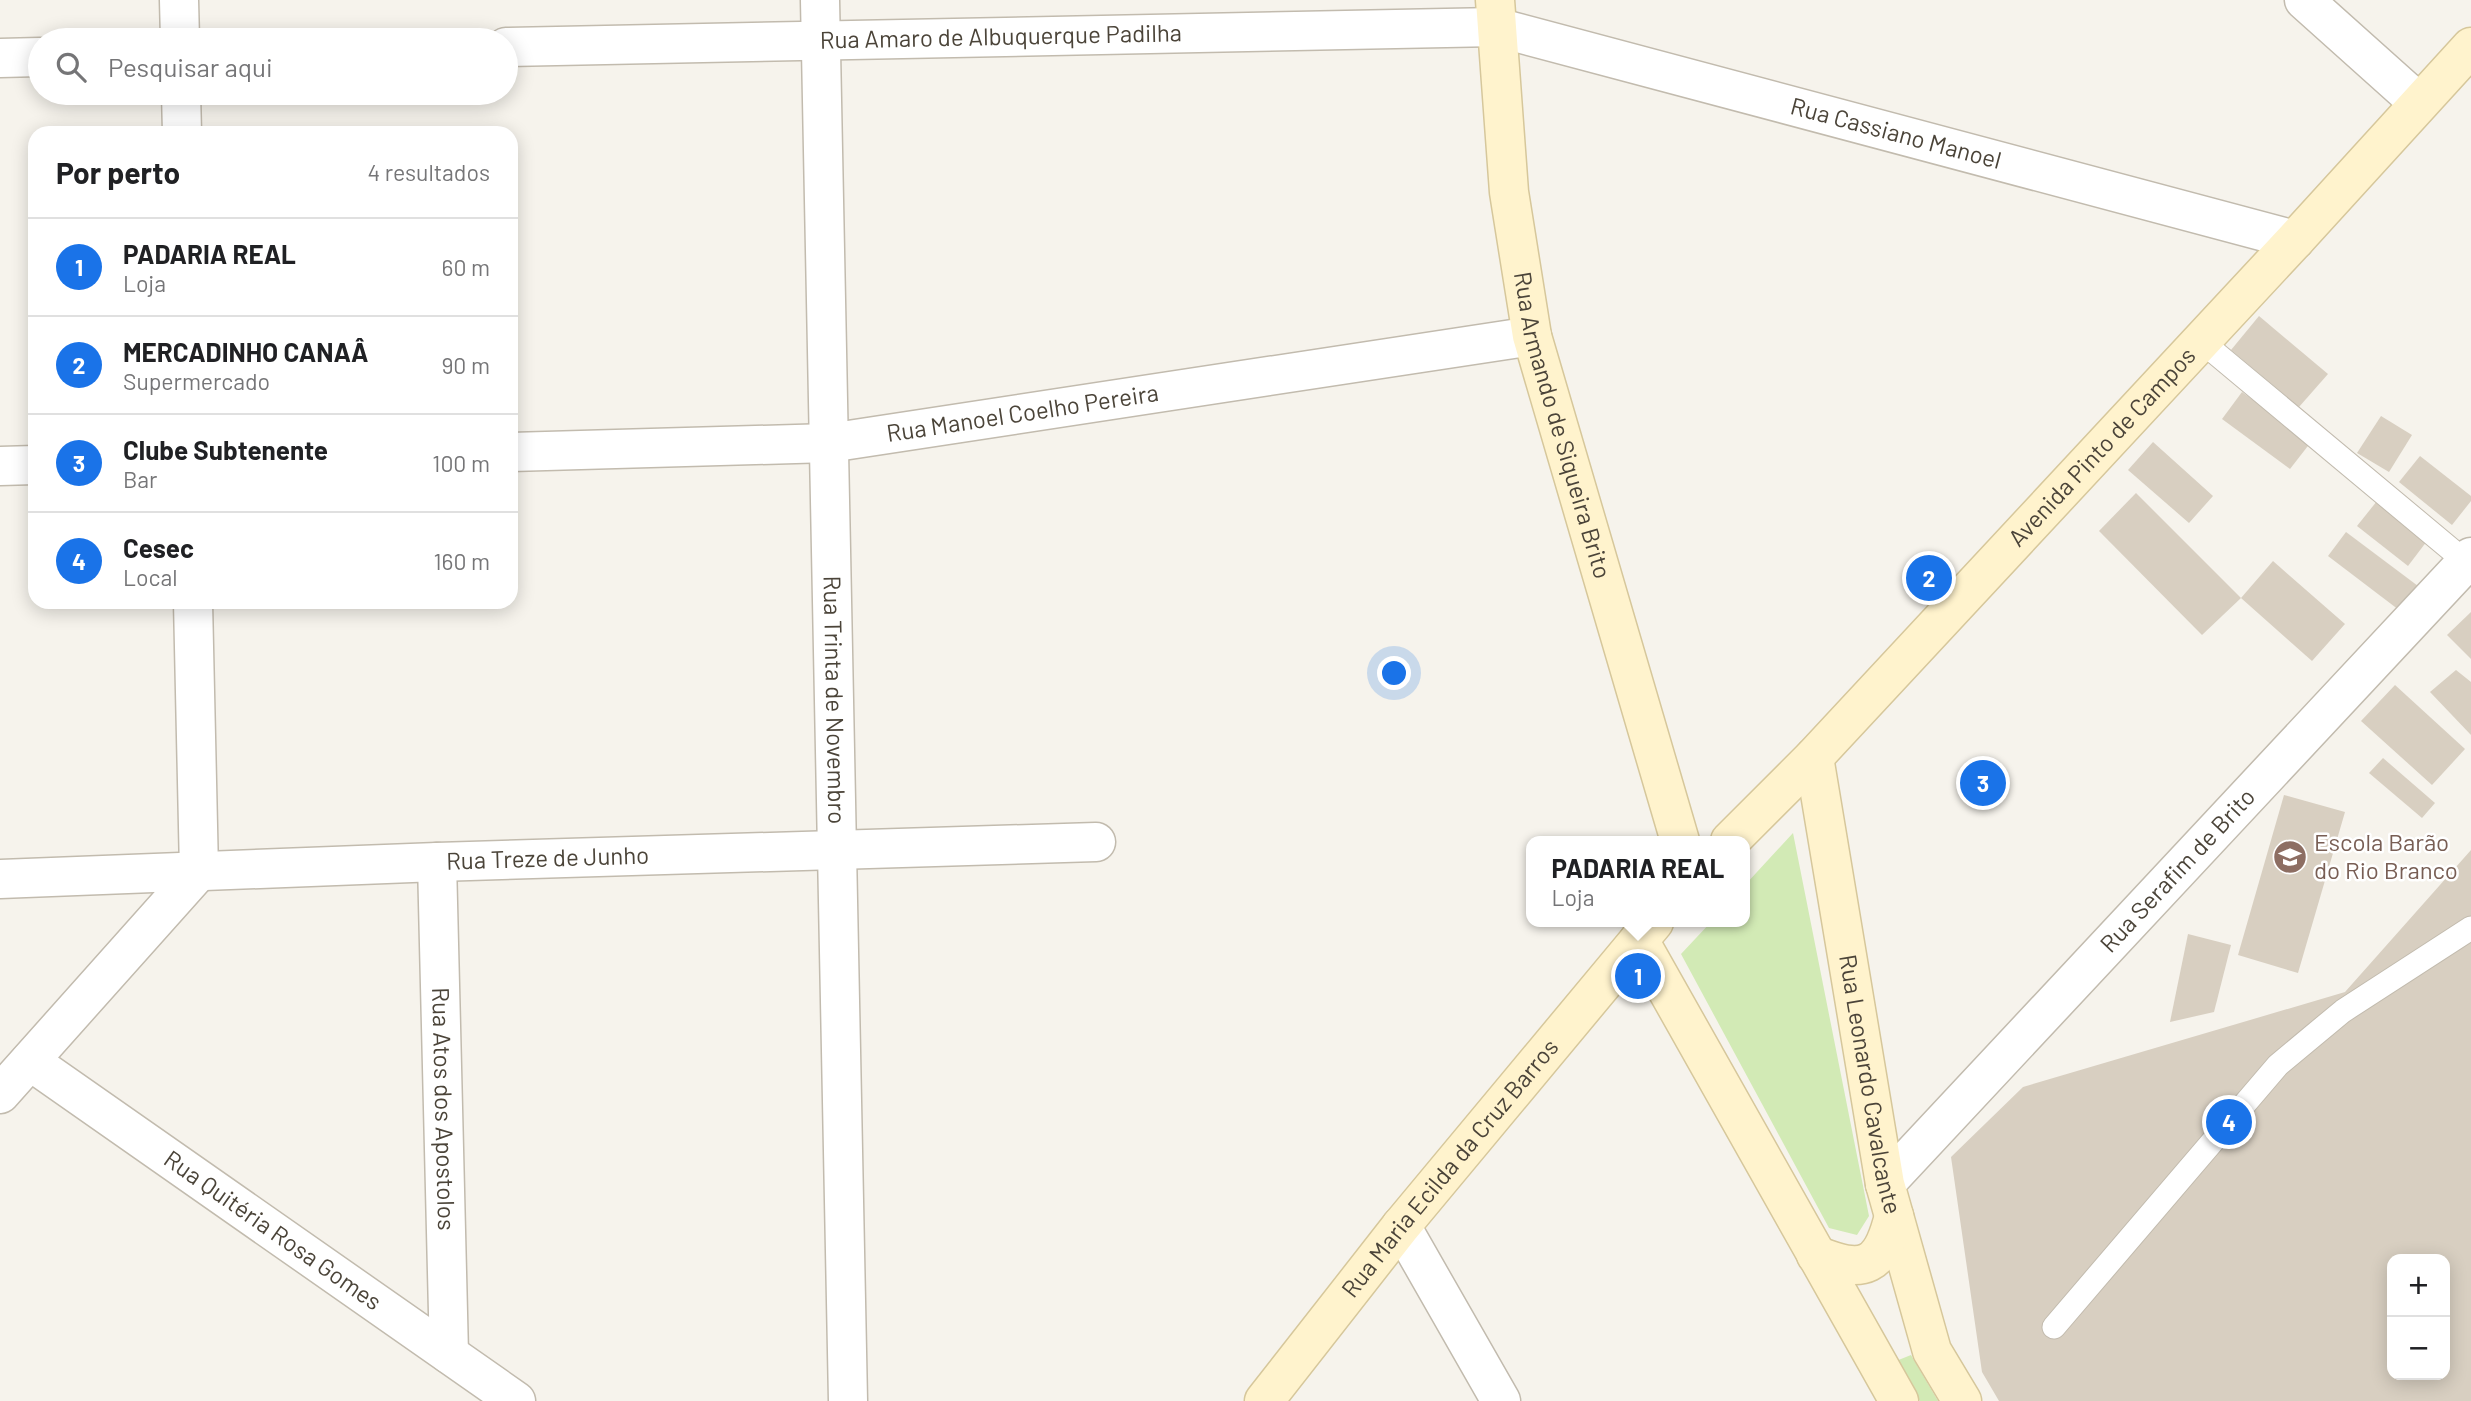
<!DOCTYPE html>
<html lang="pt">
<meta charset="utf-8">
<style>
body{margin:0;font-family:Barlow,sans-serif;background:#f2f2f2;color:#202124}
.controls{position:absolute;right:21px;bottom:21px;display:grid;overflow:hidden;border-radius:14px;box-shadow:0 4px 18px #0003}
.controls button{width:63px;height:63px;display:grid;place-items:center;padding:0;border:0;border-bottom:2px solid #e0e0e0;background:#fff;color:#202124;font:35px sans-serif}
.you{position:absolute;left:1395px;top:674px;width:24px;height:24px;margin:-18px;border:5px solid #fff;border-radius:50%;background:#1a73e8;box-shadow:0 0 0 10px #1a73e833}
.badge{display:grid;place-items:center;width:46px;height:46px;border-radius:50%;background:#1a73e8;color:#fff;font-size:23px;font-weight:700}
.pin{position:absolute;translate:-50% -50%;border:4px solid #fff;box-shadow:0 2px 7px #0006}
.popup{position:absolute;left:1526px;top:836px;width:224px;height:91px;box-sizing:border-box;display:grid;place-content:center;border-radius:14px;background:#fff;filter:drop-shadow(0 2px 5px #0005);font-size:23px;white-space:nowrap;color:#757577}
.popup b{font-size:26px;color:#202124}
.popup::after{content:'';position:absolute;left:50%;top:100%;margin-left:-14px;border:14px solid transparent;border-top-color:#fff}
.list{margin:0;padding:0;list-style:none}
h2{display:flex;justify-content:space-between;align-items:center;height:91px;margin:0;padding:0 28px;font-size:30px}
h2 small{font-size:23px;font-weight:400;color:#757577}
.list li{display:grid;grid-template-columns:46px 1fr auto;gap:21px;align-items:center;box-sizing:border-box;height:98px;padding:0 28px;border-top:2px solid #e0e0e0}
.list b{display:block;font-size:26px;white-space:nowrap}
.list p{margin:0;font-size:23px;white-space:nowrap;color:#757577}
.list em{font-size:23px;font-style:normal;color:#757577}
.icon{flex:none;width:38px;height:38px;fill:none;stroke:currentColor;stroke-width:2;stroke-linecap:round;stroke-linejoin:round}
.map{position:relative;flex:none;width:2471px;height:1401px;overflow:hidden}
.search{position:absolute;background:#fff;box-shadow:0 4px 18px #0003;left:28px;top:28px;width:490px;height:77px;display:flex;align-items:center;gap:18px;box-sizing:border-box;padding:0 24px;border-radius:38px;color:#757577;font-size:26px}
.panel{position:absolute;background:#fff;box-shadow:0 4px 18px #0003;left:28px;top:126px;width:490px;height:483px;border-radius:21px}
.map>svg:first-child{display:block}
</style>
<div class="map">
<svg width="2471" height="1401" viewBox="0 0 2471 1401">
<rect width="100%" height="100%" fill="#f6f3ec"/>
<g fill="#d2eab5">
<polygon points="1793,833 1869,1216 1857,1235 1829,1228 1681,954 1711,922 1745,922 1745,885"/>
<polygon points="1911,1355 1938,1401 1920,1401 1896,1361"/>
</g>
<g fill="#d8cfc1" fill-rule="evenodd">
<polygon points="2259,316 2328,374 2299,407 2231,350"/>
<polygon points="2242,392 2311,442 2290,469 2222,419"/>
<polygon points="2381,416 2412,435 2389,472 2357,453"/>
<polygon points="2153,442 2213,496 2189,523 2128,470"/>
<polygon points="2420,456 2471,496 2471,501 2452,525 2399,482"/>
<polygon points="2136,493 2241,598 2202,635 2099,531"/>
<polygon points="2377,501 2427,541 2408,566 2357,526"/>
<polygon points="2346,532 2418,586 2399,610 2328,556"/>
<polygon points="2273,561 2345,624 2312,661 2241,598"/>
<polygon points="2471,612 2471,659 2447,635"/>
<polygon points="2456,670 2471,682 2471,735 2430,692"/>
<polygon points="2395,685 2465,749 2432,785 2361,721"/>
<polygon points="2383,758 2435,803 2422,818 2369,773"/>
<polygon points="2284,795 2345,812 2298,973 2238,955"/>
<path d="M2471,850V1401H1999L1982,1372L1951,1157L2023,1087L2345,992ZM2392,1259H2445V1375H2392Z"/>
<polygon points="2188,934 2231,945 2214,1012 2170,1022"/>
</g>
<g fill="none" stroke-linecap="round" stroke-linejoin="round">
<g stroke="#c2bbae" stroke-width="25">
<g id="lane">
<polyline points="2201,341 2466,562"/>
<polyline points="2054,1327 2278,1065 2343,1011 2471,928"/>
</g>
</g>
<g stroke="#c2bbae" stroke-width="41">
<g id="street">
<polyline points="179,0 180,40"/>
<path id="s1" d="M820,0L848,1401"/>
<polyline points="2304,0 2419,103"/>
<path id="s2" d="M506,47L1496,27L2295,240"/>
<polyline points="0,58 40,57"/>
<polyline points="181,93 182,133"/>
<path id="s3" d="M511,452L829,443L1532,336"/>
<polyline points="0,466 35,465"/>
<path id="s4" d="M437,862L449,1354"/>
<path id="s5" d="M0,879L437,862L1096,842"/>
<path id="s6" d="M30,1061L516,1401"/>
<polyline points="0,1094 199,871 193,602"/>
<path id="s7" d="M1885,1184L2471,557"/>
<polyline points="1401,1226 1501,1401"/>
</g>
</g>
<g stroke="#d6c79b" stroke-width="41">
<g id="secondary">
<path id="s8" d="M1495,0L1509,192L1532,336L1680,841"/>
<path id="s9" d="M1814,757L1885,1184L1932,1351L1962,1401"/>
<path id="s10" d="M1730,841L1814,757L2295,240L2471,47"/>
<polyline points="1639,940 1899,1401"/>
<path d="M1816,1255C1865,1275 1881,1267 1894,1216"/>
<path id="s11" d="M1264,1401L1401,1226L1654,922"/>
</g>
</g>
<use href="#lane" stroke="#fff" stroke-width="23"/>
<use href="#street" stroke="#fff" stroke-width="38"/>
<use href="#secondary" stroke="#fff3cd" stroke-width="38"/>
</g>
<defs>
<g id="school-disc" transform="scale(1.75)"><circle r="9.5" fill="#8d6e63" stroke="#fff"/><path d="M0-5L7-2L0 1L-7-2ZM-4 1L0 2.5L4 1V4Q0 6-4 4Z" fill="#fff"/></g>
</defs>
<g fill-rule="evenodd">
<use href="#school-disc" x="2290" y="857"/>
</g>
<g text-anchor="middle" stroke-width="5" stroke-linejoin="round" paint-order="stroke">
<g font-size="24" fill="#4b4439" stroke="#fff">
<text dy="8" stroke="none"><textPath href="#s2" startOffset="495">Rua Amaro de Albuquerque Padilha</textPath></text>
<text dy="8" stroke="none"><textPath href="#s2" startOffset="1404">Rua Cassiano Manoel</textPath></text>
<text dy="8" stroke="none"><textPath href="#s3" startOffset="514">Rua Manoel Coelho Pereira</textPath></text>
<text dy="8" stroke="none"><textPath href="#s8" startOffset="432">Rua Armando de Siqueira Brito</textPath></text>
<text dy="8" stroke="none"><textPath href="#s10" startOffset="542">Avenida Pinto de Campos</textPath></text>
<text dy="8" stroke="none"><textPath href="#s1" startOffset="700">Rua Trinta de Novembro</textPath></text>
<text dy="8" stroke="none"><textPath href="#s5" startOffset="548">Rua Treze de Junho</textPath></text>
<text dy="8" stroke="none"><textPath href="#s7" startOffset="429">Rua Serafim de Brito</textPath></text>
<text dy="8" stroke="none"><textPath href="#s9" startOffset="332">Rua Leonardo Cavalcante</textPath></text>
<text dy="8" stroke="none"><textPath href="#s4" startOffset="247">Rua Atos dos Apostolos</textPath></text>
<text dy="8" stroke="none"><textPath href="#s11" startOffset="298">Rua Maria Ecilda da Cruz Barros</textPath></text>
<text dy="8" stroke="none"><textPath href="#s6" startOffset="296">Rua Quitéria Rosa Gomes</textPath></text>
</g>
<g font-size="24" fill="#785e54" stroke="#fff" text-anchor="start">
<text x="2314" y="851">Escola Barão<tspan x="2314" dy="28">do Rio Branco</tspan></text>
</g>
</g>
</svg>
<div class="controls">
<button>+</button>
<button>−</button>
</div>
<div class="you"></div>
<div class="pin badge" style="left:1638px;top:976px">1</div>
<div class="popup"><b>PADARIA REAL</b>Loja</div>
<div class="pin badge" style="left:1929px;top:578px">2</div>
<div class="pin badge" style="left:1983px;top:783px">3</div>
<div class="pin badge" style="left:2229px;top:1122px">4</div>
<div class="search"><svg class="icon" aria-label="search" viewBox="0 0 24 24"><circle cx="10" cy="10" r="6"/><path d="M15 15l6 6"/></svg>Pesquisar aqui</div>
<section class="panel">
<h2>Por perto<small>4 resultados</small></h2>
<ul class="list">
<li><span class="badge">1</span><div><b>PADARIA REAL</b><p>Loja</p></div><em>60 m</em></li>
<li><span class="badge">2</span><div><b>MERCADINHO CANAÂ</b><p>Supermercado</p></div><em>90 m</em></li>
<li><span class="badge">3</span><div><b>Clube Subtenente</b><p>Bar</p></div><em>100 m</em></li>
<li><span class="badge">4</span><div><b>Cesec</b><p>Local</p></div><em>160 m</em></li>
</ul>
</section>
</div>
